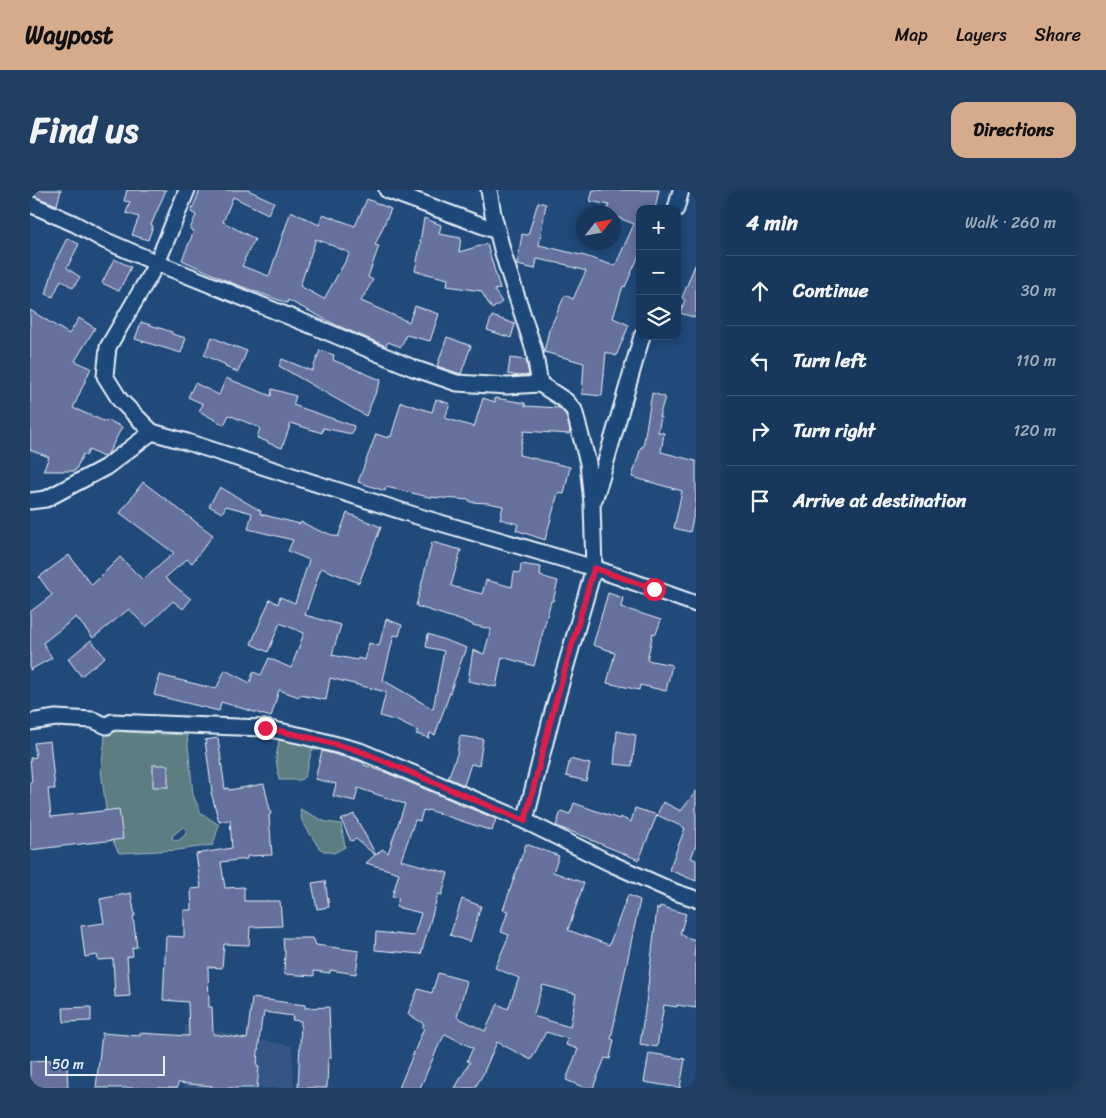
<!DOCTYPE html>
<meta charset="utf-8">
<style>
body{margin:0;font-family:Sriracha,sans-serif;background:#203f62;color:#f1f3f6}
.controls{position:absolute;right:15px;top:15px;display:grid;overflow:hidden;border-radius:10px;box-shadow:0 2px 12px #0003}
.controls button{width:45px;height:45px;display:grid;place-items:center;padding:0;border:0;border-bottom:1px solid #365272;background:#17385c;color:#f1f3f6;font:25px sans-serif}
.compass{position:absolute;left:546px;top:15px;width:45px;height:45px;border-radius:50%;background:#17385c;box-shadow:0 2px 12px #0003;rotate:59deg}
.scale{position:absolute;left:15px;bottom:12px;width:120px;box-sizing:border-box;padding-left:5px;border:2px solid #e8f1f8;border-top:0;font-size:14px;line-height:18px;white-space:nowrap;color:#e8f1f8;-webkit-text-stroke:4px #1f4a7a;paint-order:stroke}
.stop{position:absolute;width:15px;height:15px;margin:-11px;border:4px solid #e11d48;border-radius:50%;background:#fff}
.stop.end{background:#e11d48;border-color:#fff;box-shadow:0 1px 5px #0008}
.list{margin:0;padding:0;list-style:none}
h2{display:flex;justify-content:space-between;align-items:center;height:65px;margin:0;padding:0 20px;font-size:21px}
h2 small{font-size:16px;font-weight:400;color:#9eacbb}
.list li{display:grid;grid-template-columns:32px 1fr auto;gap:15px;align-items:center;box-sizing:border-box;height:70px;padding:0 20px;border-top:1px solid #365272}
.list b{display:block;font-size:19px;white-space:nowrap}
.list em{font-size:16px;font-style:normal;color:#9eacbb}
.icon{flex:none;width:28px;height:28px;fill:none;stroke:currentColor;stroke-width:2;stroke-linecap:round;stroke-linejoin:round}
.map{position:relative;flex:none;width:666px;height:898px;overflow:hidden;border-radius:15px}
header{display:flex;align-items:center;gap:30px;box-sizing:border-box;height:70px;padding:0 25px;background:#d6ab8b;color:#111}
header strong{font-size:24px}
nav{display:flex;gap:28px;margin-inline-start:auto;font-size:18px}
.intro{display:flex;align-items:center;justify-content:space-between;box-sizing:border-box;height:120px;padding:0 30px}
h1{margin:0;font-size:35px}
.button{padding:12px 22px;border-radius:15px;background:#d6ab8b;color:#111;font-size:18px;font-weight:700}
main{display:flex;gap:30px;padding:0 30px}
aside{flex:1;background:#17385c;border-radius:15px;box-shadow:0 2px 12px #0003}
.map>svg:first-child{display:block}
</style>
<header>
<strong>Waypost</strong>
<nav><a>Map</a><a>Layers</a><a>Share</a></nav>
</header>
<div class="intro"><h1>Find us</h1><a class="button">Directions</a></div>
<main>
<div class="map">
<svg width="666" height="898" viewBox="0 0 666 898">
<rect width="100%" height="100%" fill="#1f4a7a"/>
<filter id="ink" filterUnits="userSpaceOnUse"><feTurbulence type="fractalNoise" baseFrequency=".02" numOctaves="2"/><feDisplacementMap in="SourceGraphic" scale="10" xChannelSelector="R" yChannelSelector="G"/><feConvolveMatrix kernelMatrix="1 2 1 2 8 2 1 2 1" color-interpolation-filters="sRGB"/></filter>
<g filter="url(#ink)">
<polygon fill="#345684" points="155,835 262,856 264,898 154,898"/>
<g fill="#5b7d82" stroke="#a2b7bd" fill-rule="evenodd">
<path d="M74,540L111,543L157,545L163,605L171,623L189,635L183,655L148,660L89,663L79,643L71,580L75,548ZM153,637L157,640L155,645L148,651L143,650L142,646Z"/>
<polygon points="259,544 296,553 289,560 282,560 275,586 271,590 249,590 246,568 249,551"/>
<polygon points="270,619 296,632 311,634 315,657 304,663 294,661 289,658 272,631"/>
</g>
<g fill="#66729d" stroke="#e8f1f8" fill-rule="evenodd">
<polygon points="0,0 31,0 27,15 0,5"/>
<polygon points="97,0 136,0 121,35 123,36 118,50 102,45 109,27 96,23 100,12 94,11"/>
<path d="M170,0H218L244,12L238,24L203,7L193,32L225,49L214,70L215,71L212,76L239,86L261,21L289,35L293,24L325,36L337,9L361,19L345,55L349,56L338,87L343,90L331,111L379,132L385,116L409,124L400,151L376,145L371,157L358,152L356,156L306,135L258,110L257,113L202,93L152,70L164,41L160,39L166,25L161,22ZM286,49L320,63L294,109L270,96Z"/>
<polygon points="563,0 629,0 625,19 610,19 610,63 595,97 593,96 583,128 599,135 586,166 576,162 572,206 552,204 554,173 514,162 519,140 535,105 543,109 556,81 538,76 538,75 507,69 505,79 487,75 492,44 498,45 508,12 516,14 509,55 555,66 585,76 604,34 584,26 584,22 576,22 579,15 560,11"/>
<polygon points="394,28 411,35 409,44 431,48 429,62 457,54 470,99 464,100 472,112 462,119 451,101 417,96 418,89 385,81 391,52 390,52"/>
<polygon points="37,48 49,54 37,78 50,87 43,98 31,90 23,107 16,104 26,70"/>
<polygon points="84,69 101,77 89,101 72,93"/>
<polygon points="665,75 666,75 666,128 650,123 655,110 652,108"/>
<polygon points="0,120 39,144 49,128 65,138 45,171 61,178 43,218 76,232 78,230 92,237 78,264 73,267 59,260 56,266 53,264 45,281 13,281 19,267 0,260"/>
<polygon points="462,126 485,134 481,148 457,140"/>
<polygon points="111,132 142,142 142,144 156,148 151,163 105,149"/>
<polygon points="182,147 204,157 204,156 217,161 208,182 195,177 196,175 174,165"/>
<polygon points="417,147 441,156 431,184 407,176"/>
<polygon points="290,160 304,165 303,170 351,190 336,226 249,176 252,169 282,181"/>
<polygon points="480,168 496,170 499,185 489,186 478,184"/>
<polygon points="196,188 241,206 242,199 266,206 263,215 324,236 322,244 293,238 292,243 261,233 252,258 238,253 238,252 227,248 230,238 199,225 194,235 169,221 173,214 158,207 165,193 189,205"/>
<polygon points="622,203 635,207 629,227 631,227 628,242 634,243 631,262 666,271 666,314 660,342 644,338 652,301 602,287 611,257 613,257"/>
<polygon points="453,208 465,212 465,208 495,213 495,216 530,218 536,225 540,240 539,244 494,241 489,265 540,277 534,304 528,303 515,350 486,340 488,334 470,329 473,316 458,313 440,312 440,310 399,307 356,297 355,301 328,292 346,244 358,248 359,246 361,247 371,212 402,222 406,209 420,214 415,228 444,237"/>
<polygon points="113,292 183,345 162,373 157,369 135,388 161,409 153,419 143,411 116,437 99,419 63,448 46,427 13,453 22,468 0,480 0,422 22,405 9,387 39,365 62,395 90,367 113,390 144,363 90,323"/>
<polygon points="190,297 231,321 230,324 270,334 271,332 294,343 294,342 308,347 317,323 351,337 329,393 291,378 275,425 311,435 302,465 327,470 328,468 335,470 339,453 349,456 356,429 372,435 369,446 364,445 353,490 403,519 414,461 396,457 398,444 437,458 434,466 433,466 405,545 400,543 399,548 386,544 388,541 363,529 363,530 350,526 356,502 300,488 296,510 270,505 269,507 249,500 241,527 191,512 189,521 124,505 129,485 186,499 195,480 220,493 223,482 231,485 239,468 261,478 274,443 250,433 238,462 221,454 240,409 248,414 250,407 265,413 279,370 258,361 263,350 218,339 222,323 196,316 192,323 179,316"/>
<polygon points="402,352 431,360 421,396 452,404 456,390 482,397 484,382 490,383 491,374 511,377 510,386 528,391 523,411 521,411 504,476 472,467 466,497 438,491 443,460 454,464 461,439 442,435 442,434 386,416"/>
<polygon points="578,403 593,408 591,417 631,430 626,444 623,443 617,470 642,475 636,501 610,495 609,500 577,493 585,463 581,462 581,461 563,455"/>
<polygon points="61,450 75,467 51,486 38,469"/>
<polygon points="587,541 606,545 602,576 584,574"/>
<polygon points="430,546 453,549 449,576 441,574 434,595 418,588 427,564"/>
<polygon points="188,548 195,599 198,598 199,600 234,594 241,624 239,625 242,665 217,666 217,669 191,672 195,698 214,697 214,711 250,711 252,736 220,737 219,755 194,754 192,778 178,777 179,817 182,817 183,844 217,849 222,808 275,815 275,818 299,817 301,868 298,868 297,898 268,898 271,831 262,830 263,826 234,822 233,828 232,828 228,861 227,877 229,877 227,898 181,898 182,896 148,893 147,898 66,898 72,843 110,846 110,843 159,846 158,812 133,810 136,746 154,747 154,720 162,720 161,699 171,698 166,664 202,658 200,630 189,632 181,602 182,602 175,550"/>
<polygon points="20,551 25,599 18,599 21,627 89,619 93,649 0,660 0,592 2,592 0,568 6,567 4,553"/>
<polygon points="292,561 329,571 334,573 334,575 357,583 428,613 428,614 442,619 466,629 462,641 398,620 397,621 393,620 390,631 385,630 371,670 418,683 412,705 408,704 391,764 345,760 346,742 384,746 391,723 366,717 369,708 362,707 369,683 336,673 345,665 326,649 321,651 311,630 324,624 346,665 352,659 358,663 375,614 328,598 325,611 303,606 306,594 285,589"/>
<polygon points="540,569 560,574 556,591 536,586"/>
<rect x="123" y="575" width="15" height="22"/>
<polygon points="666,601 666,655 661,668 666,670 666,691 639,680 655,638 627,625 633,612 651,621"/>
<polygon points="544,613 589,629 590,627 601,632 605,618 627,625 609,670 561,650 561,649 526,636 531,621 540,624"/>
<path d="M496,654L529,666L523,682L554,693L538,740L579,755L598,705L610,710L581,849L584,850L580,869L575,868L563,898H555L536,890L548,859L536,855L538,849L516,842L501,870L467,852L453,884L445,898H425L440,872L437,871L443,858L415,844L408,857L390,898H369L394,838L392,837L394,834L378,824L388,799L402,803L408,783L437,791L427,827L455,841L468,814L478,819L489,788L465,778L479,745L471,742L478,721L473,720ZM513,795L546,804L540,837L503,826Z"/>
<polygon points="295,691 299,717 287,719 282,693"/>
<polygon points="101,703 105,726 103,726 107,757 102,758 103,766 97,767 100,806 85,807 83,769 68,770 67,765 55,767 51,736 74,733 70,709"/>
<polygon points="432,709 451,716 440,752 420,745"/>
<polygon points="630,716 656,724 650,744 655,746 655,747 666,750 664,766 666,767 666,818 647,815 647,817 634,815 627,857 610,854 616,813 627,718 629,719"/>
<polygon points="253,748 283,748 286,755 329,761 326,784 300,780 300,783 284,781 284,786 254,784 255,761 254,761"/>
<polygon points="61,817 61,831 34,832 33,818"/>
<polygon points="619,863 655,869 650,898 614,892"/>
<polygon points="21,870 21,876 37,876 38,898 0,898 0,871"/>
</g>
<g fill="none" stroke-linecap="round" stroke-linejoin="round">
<g stroke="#e8f1f8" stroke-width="19">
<g id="street">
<polyline points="157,0 127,73 78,157 75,186 90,210 122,242 157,252 387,326 564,378 666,414"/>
<polyline points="357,0 467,41"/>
<polyline points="459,0 463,24 474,67 504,160 510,194"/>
<polyline points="0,14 45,34 74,50 127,73 300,143 383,178 427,193 477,196 510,194 536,211 544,220 558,273 562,314 564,378 523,521 495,631"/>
<polyline points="646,19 651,0"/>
<polyline points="564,310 571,289 612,146"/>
<polyline points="0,311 16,309 76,277 122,242"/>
<polyline points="0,532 26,528 63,530 77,536 82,532 235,538 273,546 330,561 495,631 582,674 645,702 666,709"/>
</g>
</g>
<use href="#street" stroke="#1f4a7a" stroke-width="15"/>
</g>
</g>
<g fill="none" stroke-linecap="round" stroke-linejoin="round" filter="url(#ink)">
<polyline stroke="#e11d48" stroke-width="6" points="235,538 273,546 330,561 495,631 523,521 564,378 624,399"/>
</g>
</svg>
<div class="controls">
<button>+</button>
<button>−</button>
<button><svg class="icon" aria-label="layers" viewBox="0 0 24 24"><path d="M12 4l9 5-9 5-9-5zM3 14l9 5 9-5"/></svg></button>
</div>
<svg class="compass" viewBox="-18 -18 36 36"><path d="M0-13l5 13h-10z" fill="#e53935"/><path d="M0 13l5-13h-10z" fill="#9eacbb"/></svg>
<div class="scale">50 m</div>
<div class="stop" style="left:624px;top:399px"></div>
<div class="stop end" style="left:235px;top:538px"></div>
</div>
<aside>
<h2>4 min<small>Walk · 260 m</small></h2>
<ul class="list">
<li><svg class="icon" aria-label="ahead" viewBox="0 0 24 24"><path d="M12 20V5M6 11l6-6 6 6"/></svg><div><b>Continue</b></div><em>30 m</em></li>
<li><svg class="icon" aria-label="left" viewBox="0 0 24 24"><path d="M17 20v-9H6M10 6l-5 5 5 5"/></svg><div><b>Turn left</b></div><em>110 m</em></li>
<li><svg class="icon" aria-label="right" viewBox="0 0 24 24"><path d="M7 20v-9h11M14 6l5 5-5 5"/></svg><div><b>Turn right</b></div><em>120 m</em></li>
<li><svg class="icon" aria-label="arrive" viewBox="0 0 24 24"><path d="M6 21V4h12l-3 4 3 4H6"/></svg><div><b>Arrive at destination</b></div></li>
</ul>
</aside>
</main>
